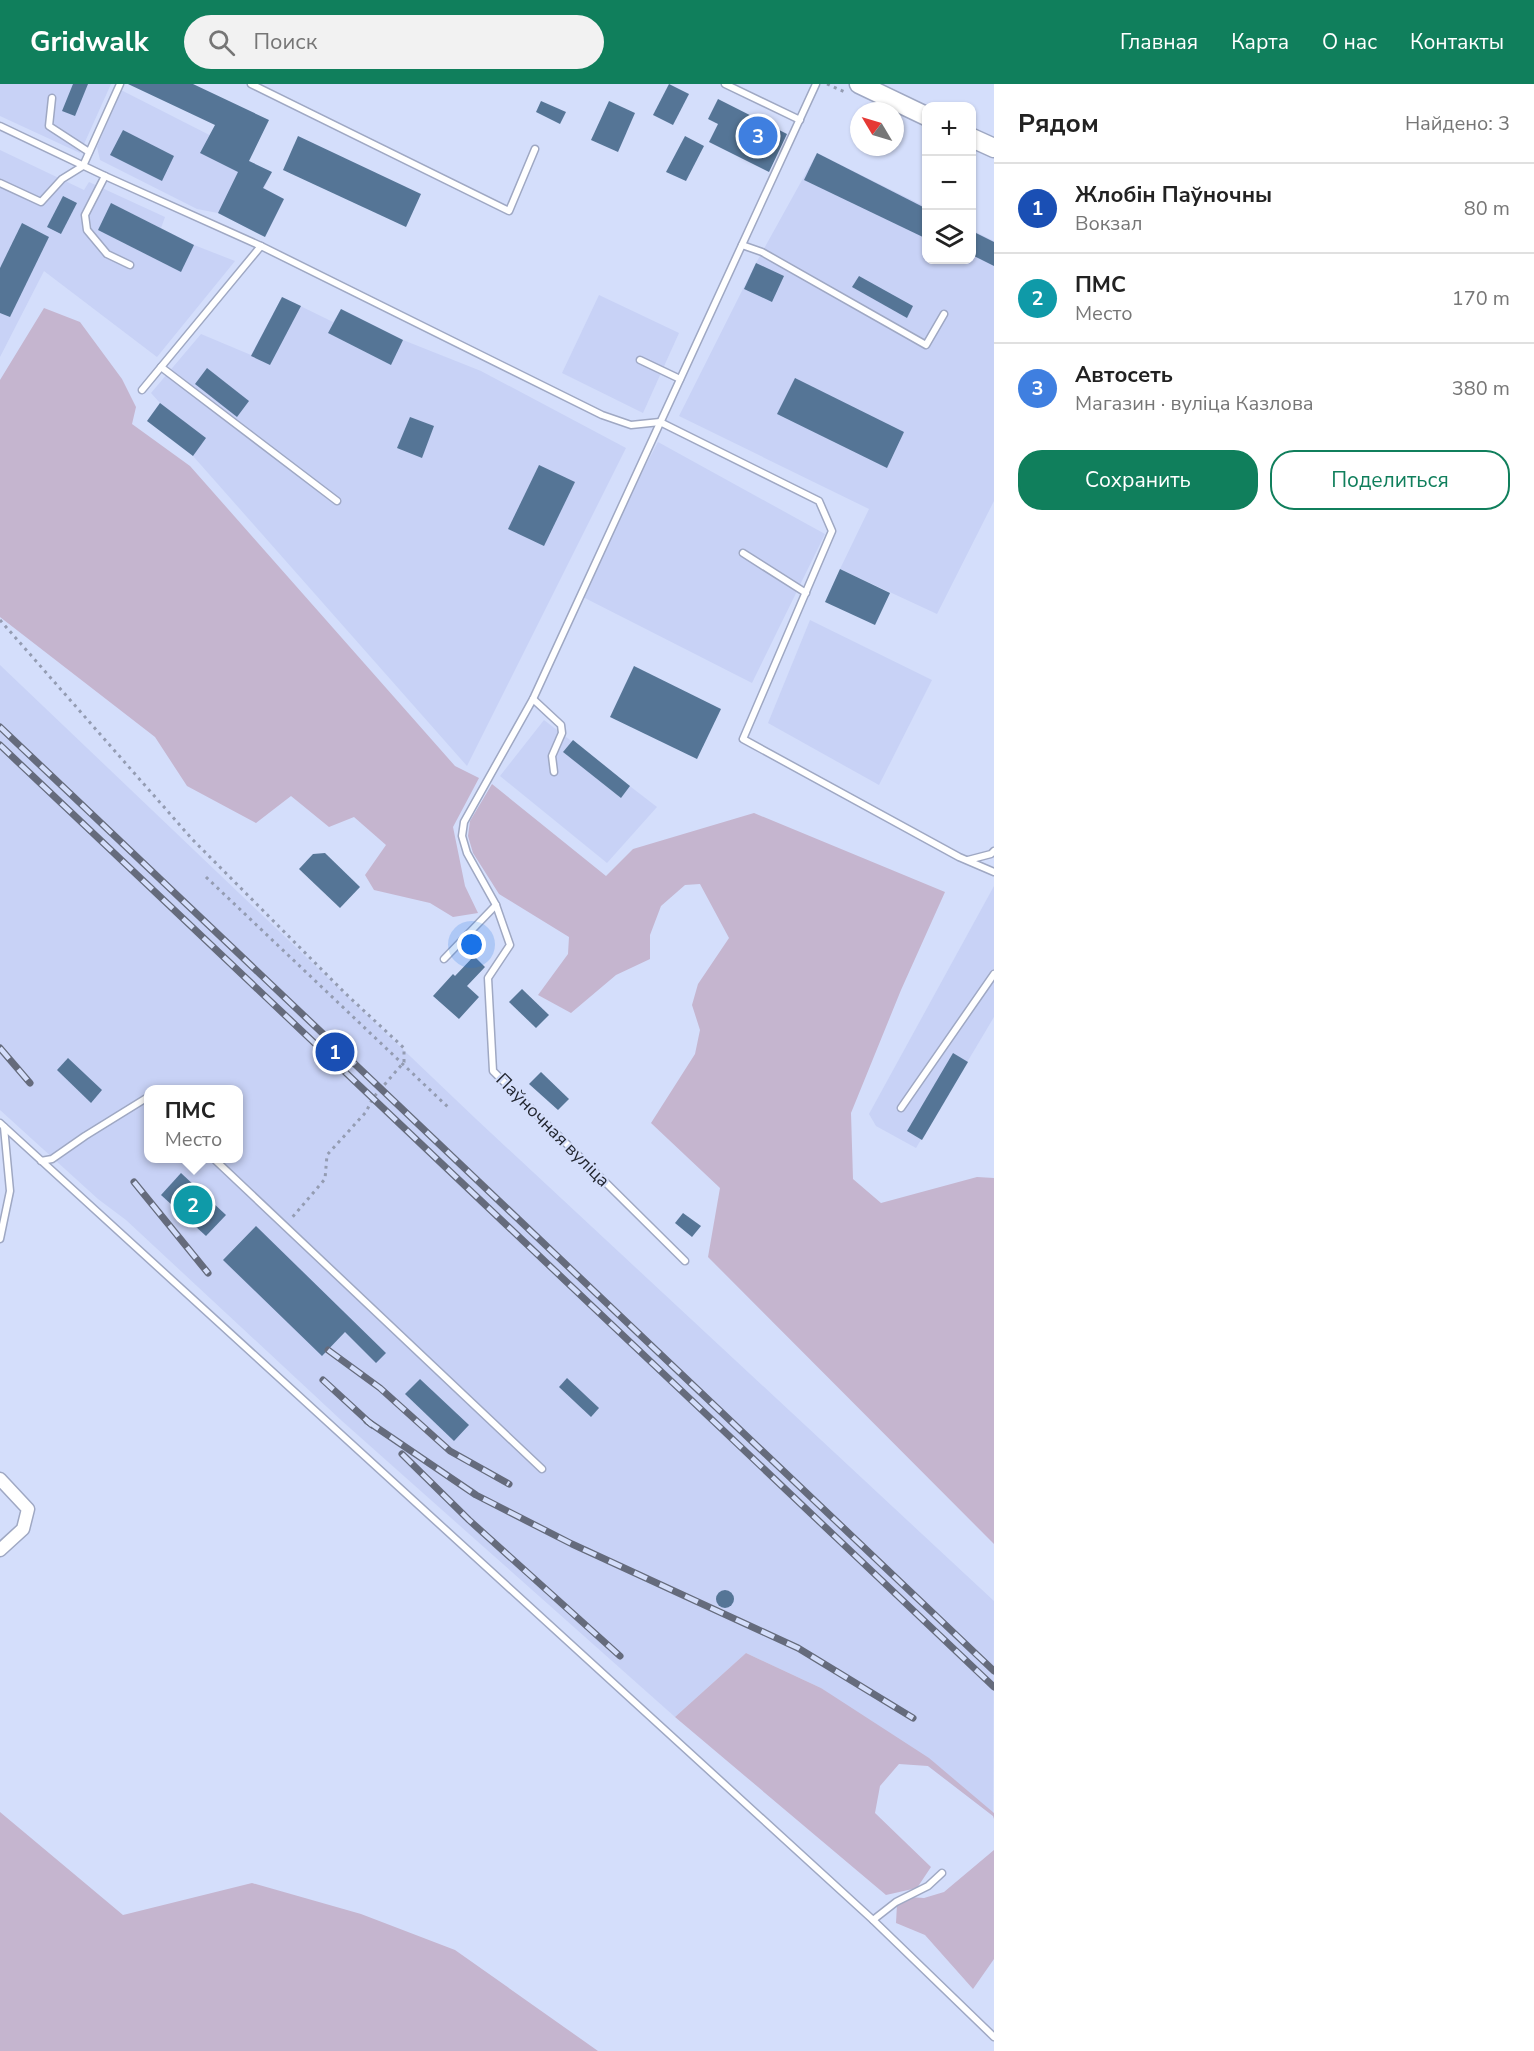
<!DOCTYPE html>
<html lang="ru">
<meta charset="utf-8">
<style>
body{margin:0;font-family:"Nunito Sans",sans-serif;background:#f2f2f2;color:#222}
.controls{position:absolute;right:18px;top:18px;display:grid;overflow:hidden;border-radius:12px;box-shadow:0 2px 4px #0004}
.controls button{width:54px;height:54px;display:grid;place-items:center;padding:0;border:0;border-bottom:2px solid #e0e0e0;background:#fff;color:#222;font:30px sans-serif}
.compass{position:absolute;left:850px;top:18px;width:54px;height:54px;border-radius:50%;background:#fff;box-shadow:0 2px 4px #0004;rotate:308deg}
.you{position:absolute;left:472px;top:861px;width:21px;height:21px;margin:-15px;border:4px solid #fff;border-radius:50%;background:#1a73e8;box-shadow:0 0 0 9px #1a73e833}
.badge{display:grid;place-items:center;width:39px;height:39px;border-radius:50%;background:#107f5c;color:#fff;font-size:20px;font-weight:700}
.pin{position:absolute;translate:-50% -50%;border:3px solid #fff;box-shadow:0 2px 6px #0006}
.popup{position:absolute;left:144px;top:1001px;width:99px;height:78px;box-sizing:border-box;display:grid;place-content:center;border-radius:12px;background:#fff;filter:drop-shadow(0 2px 4px #0005);font-size:20px;white-space:nowrap;color:#767676}
.popup b{font-size:22px;color:#222}
.popup::after{content:'';position:absolute;left:50%;top:100%;margin-left:-12px;border:12px solid transparent;border-top-color:#fff}
.list{margin:0;padding:0;list-style:none}
h2{display:flex;justify-content:space-between;align-items:center;height:78px;margin:0;padding:0 24px;font-size:26px}
h2 small{font-size:20px;font-weight:400;color:#767676}
.list li{display:grid;grid-template-columns:39px 1fr auto;gap:18px;align-items:center;box-sizing:border-box;height:90px;padding:0 24px;border-top:2px solid #e0e0e0}
.list b{display:block;font-size:22px;white-space:nowrap}
.list p{margin:0;font-size:20px;white-space:nowrap;color:#767676}
.list em{font-size:20px;font-style:normal;color:#767676}
.actions{display:flex;gap:12px;padding:18px 24px}
.actions a{flex:1;padding:14px 0;border:2px solid #107f5c;border-radius:24px;text-align:center;font-size:21px;color:#107f5c}
.actions .main{background:#107f5c;color:#fff}
.icon{flex:none;width:33px;height:33px;fill:none;stroke:currentColor;stroke-width:2;stroke-linecap:round;stroke-linejoin:round}
.map{position:relative;flex:none;width:994px;height:1967px;overflow:hidden}
header{display:flex;align-items:center;gap:36px;box-sizing:border-box;height:84px;padding:0 30px;background:#107f5c;color:#fff}
header strong{font-size:28px}
nav{display:flex;gap:33px;margin-inline-start:auto;font-size:21px}
.search{width:420px;height:54px;background:#f2f2f2;display:flex;align-items:center;gap:15px;box-sizing:border-box;padding:0 21px;border-radius:33px;color:#767676;font-size:22px}
main{display:flex}
aside{flex:1;background:#fff}
.map>svg:first-child{display:block}
</style>
<header>
<strong>Gridwalk</strong>
<div class="search"><svg class="icon" aria-label="search" viewBox="0 0 24 24"><circle cx="10" cy="10" r="6"/><path d="M15 15l6 6"/></svg>Поиск</div>
<nav><a>Главная</a><a>Карта</a><a>О нас</a><a>Контакты</a></nav>
</header>
<main>
<div class="map">
<svg width="994" height="1967" viewBox="0 0 994 1967">
<rect width="100%" height="100%" fill="#d4defb"/>
<g fill="#c8d2f6" fill-rule="evenodd">
<polygon points="0,0 111,0 80,69 0,32"/>
<polygon points="121,6 235,64 245,75 272,88 264,104 284,115 265,153 218,129 197,125 100,76 97,63"/>
<polygon points="0,66 84,106 89,98 165,133 161,144 194,161 235,177 157,273 44,187 0,273"/>
<polygon points="817,69 926,123 926,176 972,176 972,146 994,157 994,417 937,530 840,485 869,425 679,332 756,179"/>
<polygon points="599,211 679,249 643,329 562,289"/>
<polygon points="282,213 333,238 341,225 403,256 481,287 626,364 467,682 193,372 147,337 160,319 151,309 201,250 251,271"/>
<polygon points="658,358 825,450 752,599 577,510"/>
<polygon points="810,536 932,596 879,701 768,639"/>
<path d="M0,581L476,1035L994,1517L993,1732L928,1682L821,1604L746,1569L675,1633L342,1337L126,1136L98,1115L0,1026ZM148,1006H238V1074H148Z"/>
<polygon points="544,636 657,723 607,779 500,692"/>
<polygon points="994,802 994,933 916,1064 876,1042 869,1030"/>
</g>
<g fill="#c5b5cf">
<polygon points="44,224 80,238 122,295 136,323 132,340 190,382 455,682 479,694 453,743 465,802 478,829 453,833 430,819 374,806 365,791 386,761 354,733 329,743 291,712 256,739 187,702 155,653 0,533 0,296"/>
<polygon points="492,700 606,792 633,765 754,729 945,808 901,906 851,1029 853,1095 881,1119 977,1093 994,1094 994,1460 708,1173 720,1104 651,1039 695,970 700,946 692,921 698,900 729,854 700,800 685,801 661,822 650,851 650,875 616,891 571,929 538,911 568,870 569,853 499,810 473,769 468,752 470,737"/>
<polygon points="746,1569 821,1604 929,1674 994,1729 994,1735 993,1732 928,1682 899,1680 880,1702 875,1729 931,1783 917,1804 886,1811 675,1633"/>
<polygon points="0,1728 123,1831 252,1799 361,1830 455,1866 598,1967 0,1967"/>
<polygon points="994,1766 994,1875 973,1905 925,1851 896,1839 897,1820 909,1813 924,1814 944,1808"/>
</g>
<g fill="#557596">
<polygon points="73,0 88,0 75,32 62,27"/>
<polygon points="128,0 193,0 269,36 249,77 272,88 263,104 284,115 265,153 218,129 238,88 200,69 215,41"/>
<polygon points="669,0 689,10 673,41 653,31"/>
<polygon points="718,15 787,50 769,88 709,58 718,40 708,35"/>
<polygon points="541,17 566,28 560,40 536,28"/>
<polygon points="609,17 635,29 618,68 591,56"/>
<polygon points="123,46 174,72 162,97 110,71"/>
<polygon points="298,52 421,110 406,143 283,86"/>
<polygon points="685,52 704,62 686,97 666,88"/>
<polygon points="817,69 927,125 927,155 804,96"/>
<polygon points="63,112 77,119 61,150 47,143"/>
<polygon points="111,119 194,161 181,188 98,146"/>
<polygon points="22,139 49,153 10,233 0,229 0,184"/>
<polygon points="972,147 994,158 994,182 972,171"/>
<polygon points="756,179 784,192 772,218 744,205"/>
<polygon points="859,192 913,222 907,234 852,203"/>
<polygon points="282,213 301,222 270,281 251,272"/>
<polygon points="341,225 403,256 391,281 328,249"/>
<polygon points="207,284 249,317 237,333 195,300"/>
<polygon points="795,294 904,348 887,384 777,330"/>
<polygon points="160,319 206,354 193,372 147,337"/>
<polygon points="410,333 434,342 422,374 397,364"/>
<polygon points="539,381 575,398 544,462 508,445"/>
<polygon points="840,485 890,509 875,541 825,518"/>
<polygon points="634,582 721,625 697,675 610,633"/>
<polygon points="573,656 630,702 621,714 563,668"/>
<polygon points="325,769 360,803 340,824 299,785 313,770"/>
<polygon points="474,872 485,883 467,902 479,913 459,935 433,912 453,890 455,892"/>
<polygon points="522,905 549,931 536,944 509,918"/>
<polygon points="953,969 968,978 922,1056 907,1047"/>
<polygon points="68,974 102,1006 91,1019 57,986"/>
<polygon points="541,988 569,1015 558,1026 529,1000"/>
<polygon points="181,1089 226,1131 206,1152 161,1111"/>
<polygon points="683,1129 701,1142 692,1153 675,1139"/>
<polygon points="256,1142 386,1269 376,1279 345,1248 322,1272 223,1176"/>
<polygon points="567,1294 599,1324 591,1333 559,1303"/>
<polygon points="420,1295 469,1341 454,1357 405,1310"/>
<circle cx="725" cy="1515" r="9"/>
</g>
<g fill="none" stroke-linecap="round" stroke-linejoin="round">
<g stroke="#9fa8c3" stroke-width="9">
<g id="service">
<polyline points="251,0 509,127 535,65"/>
<polyline points="725,0 800,36"/>
<polyline points="52,14 49,42 89,68"/>
<polyline points="0,42 105,92 261,162 602,331 631,341 660,338 819,417 832,447 743,655 959,773 994,788"/>
<polyline points="105,92 85,131 87,146 107,170 130,181"/>
<polyline points="0,99 41,118 62,95 83,82 120,0"/>
<polyline points="742,161 762,168 926,261 944,230"/>
<polyline points="640,276 680,295"/>
<polyline points="161,283 337,417"/>
<polyline points="142,306 261,162"/>
<polyline points="743,469 806,509"/>
<polyline points="533,615 561,641 562,649 552,672 554,688"/>
<polyline points="968,776 991,770 994,767"/>
<polyline points="444,875 496,821"/>
<polyline points="901,1024 994,890"/>
<polyline points="0,1039 873,1836 994,1953"/>
<polyline points="213,1074 542,1385"/>
<polyline points="41,1077 52,1075 85,1052 148,1013"/>
<polyline points="0,1155 10,1107 4,1043"/>
<polyline points="685,1177 493,987 488,894 510,861 496,821 467,769 462,752 464,738 533,615 816,0"/>
<polyline points="873,1836 896,1818 928,1802 942,1789"/>
</g>
</g>
<g stroke="#9fa8c3" stroke-width="15">
<polyline id="minor" points="0,1395 28,1425 23,1445 0,1466"/>
</g>
<g stroke="#9fa8c3" stroke-width="21">
<g id="secondary">
<polyline points="859,0 926,32"/>
<polyline points="972,54 994,64"/>
</g>
</g>
<g stroke="#949cb2" stroke-width="3" stroke-dasharray="3 4.5" stroke-linecap="butt">
<polyline points="827,0 845,8"/>
<polyline points="0,536 192,755 346,910 404,964 404,978 373,1014 366,1028 327,1071 325,1095 290,1136"/>
<polyline points="206,793 450,1025"/>
</g>
<use href="#service" stroke="#fff" stroke-width="6"/>
<use href="#minor" stroke="#fff" stroke-width="12"/>
<use href="#secondary" stroke="#fff" stroke-width="18"/>
<g stroke="#656b7c" stroke-width="7">
<g id="rail">
<polyline points="0,643 994,1587"/>
<polyline points="0,661 994,1603"/>
<polyline points="0,964 30,999"/>
<polyline points="134,1098 208,1189"/>
<polyline points="328,1266 380,1304 450,1367 509,1400"/>
<polyline points="323,1296 372,1341"/>
<polyline points="367,1337 476,1411 572,1460 798,1564 913,1634"/>
<polyline points="402,1370 469,1436 620,1572"/>
</g>
</g>
<use href="#rail" stroke="#d4defb" stroke-width="4.5" stroke-dasharray="14" stroke-linecap="butt"/>
</g>
<g text-anchor="middle" stroke-width="4.5" stroke-linejoin="round" paint-order="stroke">
<g font-size="18" fill="#222630" stroke="#d4defb">
<text transform="translate(553 1046) rotate(45)" y="6">Паўночная вуліца</text>
</g>
</g>
</svg>
<div class="controls">
<button>+</button>
<button>−</button>
<button><svg class="icon" aria-label="layers" viewBox="0 0 24 24"><path d="M12 4l9 5-9 5-9-5zM3 14l9 5 9-5"/></svg></button>
</div>
<svg class="compass" viewBox="-18 -18 36 36"><path d="M0-13l5 13h-10z" fill="#e53935"/><path d="M0 13l5-13h-10z" fill="#767676"/></svg>
<div class="you"></div>
<div class="pin badge" style="left:335px;top:968px;background:#1a4fb4">1</div>
<div class="pin badge" style="left:193px;top:1121px;background:#0f9aa8">2</div>
<div class="popup"><b>ПМС</b>Место</div>
<div class="pin badge" style="left:758px;top:52px;background:#3f7fe0">3</div>
</div>
<aside>
<h2>Рядом<small>Найдено: 3</small></h2>
<ul class="list">
<li><span class="badge" style="background:#1a4fb4">1</span><div><b>Жлобін Паўночны</b><p>Вокзал</p></div><em>80 m</em></li>
<li><span class="badge" style="background:#0f9aa8">2</span><div><b>ПМС</b><p>Место</p></div><em>170 m</em></li>
<li><span class="badge" style="background:#3f7fe0">3</span><div><b>Автосеть</b><p>Магазин · вуліца Казлова</p></div><em>380 m</em></li>
</ul>
<div class="actions"><a class="main">Сохранить</a><a>Поделиться</a></div>
</aside>
</main>
